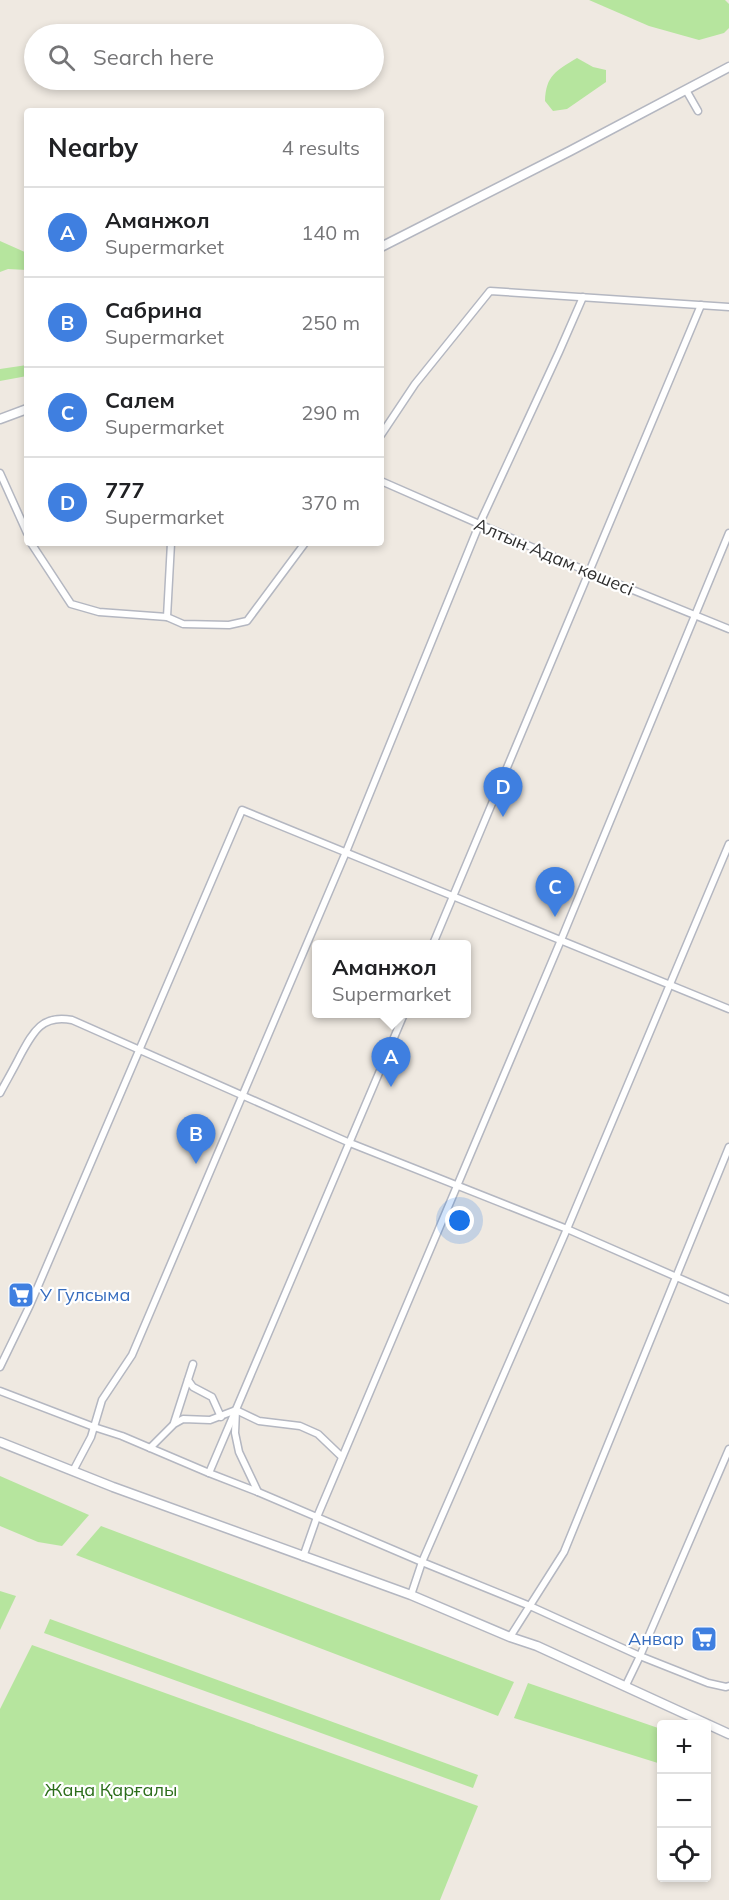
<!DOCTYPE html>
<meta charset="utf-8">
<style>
body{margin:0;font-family:Mulish,sans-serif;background:#f6f6f6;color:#202124}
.controls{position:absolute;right:18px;bottom:18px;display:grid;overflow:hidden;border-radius:6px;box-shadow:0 3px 9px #0003}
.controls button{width:54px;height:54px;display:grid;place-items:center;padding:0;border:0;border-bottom:2px solid #e0e0e0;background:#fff;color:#202124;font:30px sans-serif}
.you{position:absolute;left:460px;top:1221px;width:21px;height:21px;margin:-15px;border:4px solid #fff;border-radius:50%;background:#1a73e8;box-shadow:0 0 0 9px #1a73e833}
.badge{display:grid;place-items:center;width:39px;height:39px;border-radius:50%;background:#111827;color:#fff;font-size:20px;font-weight:700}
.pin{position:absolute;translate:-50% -50px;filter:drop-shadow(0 2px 3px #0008)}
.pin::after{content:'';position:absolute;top:32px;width:21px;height:18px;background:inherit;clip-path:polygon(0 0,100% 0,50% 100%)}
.popup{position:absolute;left:312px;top:940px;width:159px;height:78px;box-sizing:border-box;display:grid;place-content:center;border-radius:6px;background:#fff;filter:drop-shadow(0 2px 4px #0005);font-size:20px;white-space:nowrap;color:#757577}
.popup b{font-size:22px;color:#202124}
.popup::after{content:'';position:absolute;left:50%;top:100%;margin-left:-12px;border:12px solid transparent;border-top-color:#fff}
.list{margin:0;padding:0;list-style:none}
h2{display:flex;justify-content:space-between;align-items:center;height:78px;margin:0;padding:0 24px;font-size:26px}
h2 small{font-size:20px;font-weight:400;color:#757577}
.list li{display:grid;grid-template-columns:39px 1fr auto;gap:18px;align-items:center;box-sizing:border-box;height:90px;padding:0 24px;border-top:2px solid #e0e0e0}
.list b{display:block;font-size:22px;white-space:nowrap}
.list p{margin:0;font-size:20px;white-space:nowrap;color:#757577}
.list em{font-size:20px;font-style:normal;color:#757577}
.icon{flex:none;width:33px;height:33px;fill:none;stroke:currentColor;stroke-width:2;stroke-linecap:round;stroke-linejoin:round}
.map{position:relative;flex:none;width:729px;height:1900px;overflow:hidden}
.search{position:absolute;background:#fff;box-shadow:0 3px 9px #0003;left:24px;top:24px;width:360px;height:66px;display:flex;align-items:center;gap:15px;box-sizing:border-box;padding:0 21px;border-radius:33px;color:#757577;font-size:22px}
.panel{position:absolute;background:#fff;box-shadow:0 3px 9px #0003;left:24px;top:108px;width:360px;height:438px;border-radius:6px}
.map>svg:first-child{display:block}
</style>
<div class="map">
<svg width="729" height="1900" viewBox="0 0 729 1900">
<rect width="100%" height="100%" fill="#efe9e1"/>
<g fill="#b6e59e">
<polygon points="589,0 725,0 729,4 729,28 724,33 699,40 649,26"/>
<path d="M577,58L593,67L606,70V82L567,109L553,111L545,101C546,75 556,71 577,58Z"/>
<polygon points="0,241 27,253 27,270 8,269 0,272"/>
<polygon points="27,365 27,376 0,381 0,369"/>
<polygon points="0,1476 89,1515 62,1546 38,1542 0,1526"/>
<polygon points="101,1526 514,1682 498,1716 76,1555"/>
<polygon points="0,1591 16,1596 0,1630"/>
<polygon points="50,1619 478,1775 473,1788 44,1633"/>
<polygon points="32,1645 478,1806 440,1900 0,1900 0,1709"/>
<polygon points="528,1683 661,1729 661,1764 514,1718"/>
</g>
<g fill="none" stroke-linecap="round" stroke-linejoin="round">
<g stroke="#b4b7c1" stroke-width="9">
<g id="street">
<polyline points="686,90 698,111"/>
<polyline points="381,435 415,384 490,291 729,307"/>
<polyline points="0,473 27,533"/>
<polyline points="381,481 591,573 729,629"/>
<polyline points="31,543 71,604 99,612 167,617"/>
<polyline points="171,543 167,617 183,624 229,625 247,621 305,543"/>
<polyline points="433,944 701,305"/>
<path d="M0,1093C7,1080 14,1068 20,1056C33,1032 42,1014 72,1020L350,1143L567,1229L729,1300"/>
<polyline points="0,1367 30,1305 242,810 729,1009"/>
<polyline points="188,1380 193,1387 212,1397 221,1417"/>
<polyline points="0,1391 94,1427 122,1436 209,1473 258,1492 422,1562 530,1606 640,1656 708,1683 726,1687 729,1686"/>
<polyline points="236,1410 259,1421 300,1426 318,1434 342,1457"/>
<polyline points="174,1423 193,1364"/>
<polyline points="150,1448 174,1424 183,1419 210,1420 236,1410 235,1433 239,1452 258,1492"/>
<polyline points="73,1471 91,1437 102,1400 132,1355 346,852 479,525 559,352 583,297"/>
<polyline points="209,1473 404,1014"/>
<polyline points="303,1557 317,1517 561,940 729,533"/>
<polyline points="411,1595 422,1562 567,1229 729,844"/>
<polyline points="510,1637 564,1552 729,1147"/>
<polyline points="626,1685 640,1656 729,1449"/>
</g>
</g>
<g stroke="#b4b7c1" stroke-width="11">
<g id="secondary">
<polyline points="381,247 570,151 729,67"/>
<polyline points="0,419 27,409"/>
<polyline points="0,1442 113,1487 411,1595 510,1637 537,1646 729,1734"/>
</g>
</g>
<use href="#street" stroke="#fff" stroke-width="6"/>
<use href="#secondary" stroke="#fff" stroke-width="8"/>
</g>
<defs>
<g id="supermarket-square" transform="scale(1.35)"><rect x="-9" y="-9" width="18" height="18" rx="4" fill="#3f7fe0" stroke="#fff"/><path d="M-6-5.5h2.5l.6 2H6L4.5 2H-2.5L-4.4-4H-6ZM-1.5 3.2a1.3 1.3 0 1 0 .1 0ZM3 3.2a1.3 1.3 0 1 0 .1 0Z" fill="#fff"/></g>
</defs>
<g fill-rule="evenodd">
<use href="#supermarket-square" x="21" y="1295"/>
<use href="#supermarket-square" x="704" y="1639"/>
</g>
<g text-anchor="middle" stroke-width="4.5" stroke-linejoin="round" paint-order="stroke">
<g font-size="18" fill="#2e2e2e" stroke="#fff">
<text transform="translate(554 557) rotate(23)" y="6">Алтын Адам көшесі</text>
</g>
<g font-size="18" fill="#366cbe" stroke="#fff" text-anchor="start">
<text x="40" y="1301">У Гулсыма</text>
<text x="684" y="1645" text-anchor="end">Анвар</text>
</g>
<g font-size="18" fill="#2c6e1b" stroke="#fff">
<text x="111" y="1796">Жаңа Қарғалы</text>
</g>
</g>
</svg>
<div class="controls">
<button>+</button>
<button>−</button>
<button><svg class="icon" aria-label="locate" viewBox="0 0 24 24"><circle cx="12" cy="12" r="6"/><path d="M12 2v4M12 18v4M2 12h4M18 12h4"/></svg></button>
</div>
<div class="you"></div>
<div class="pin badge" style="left:391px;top:1087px;background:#3f7fe0">A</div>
<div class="popup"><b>Аманжол</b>Supermarket</div>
<div class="pin badge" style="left:196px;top:1164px;background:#3f7fe0">B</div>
<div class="pin badge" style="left:555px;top:917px;background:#3f7fe0">C</div>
<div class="pin badge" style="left:503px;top:817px;background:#3f7fe0">D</div>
<div class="search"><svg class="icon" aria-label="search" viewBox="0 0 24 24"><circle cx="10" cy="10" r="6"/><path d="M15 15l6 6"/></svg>Search here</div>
<section class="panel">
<h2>Nearby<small>4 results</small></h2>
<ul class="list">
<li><span class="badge" style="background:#3f7fe0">A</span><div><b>Аманжол</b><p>Supermarket</p></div><em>140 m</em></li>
<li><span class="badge" style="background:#3f7fe0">B</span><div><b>Сабрина</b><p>Supermarket</p></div><em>250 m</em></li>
<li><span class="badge" style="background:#3f7fe0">C</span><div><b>Салем</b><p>Supermarket</p></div><em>290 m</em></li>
<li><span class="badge" style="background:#3f7fe0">D</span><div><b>777</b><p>Supermarket</p></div><em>370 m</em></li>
</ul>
</section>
</div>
